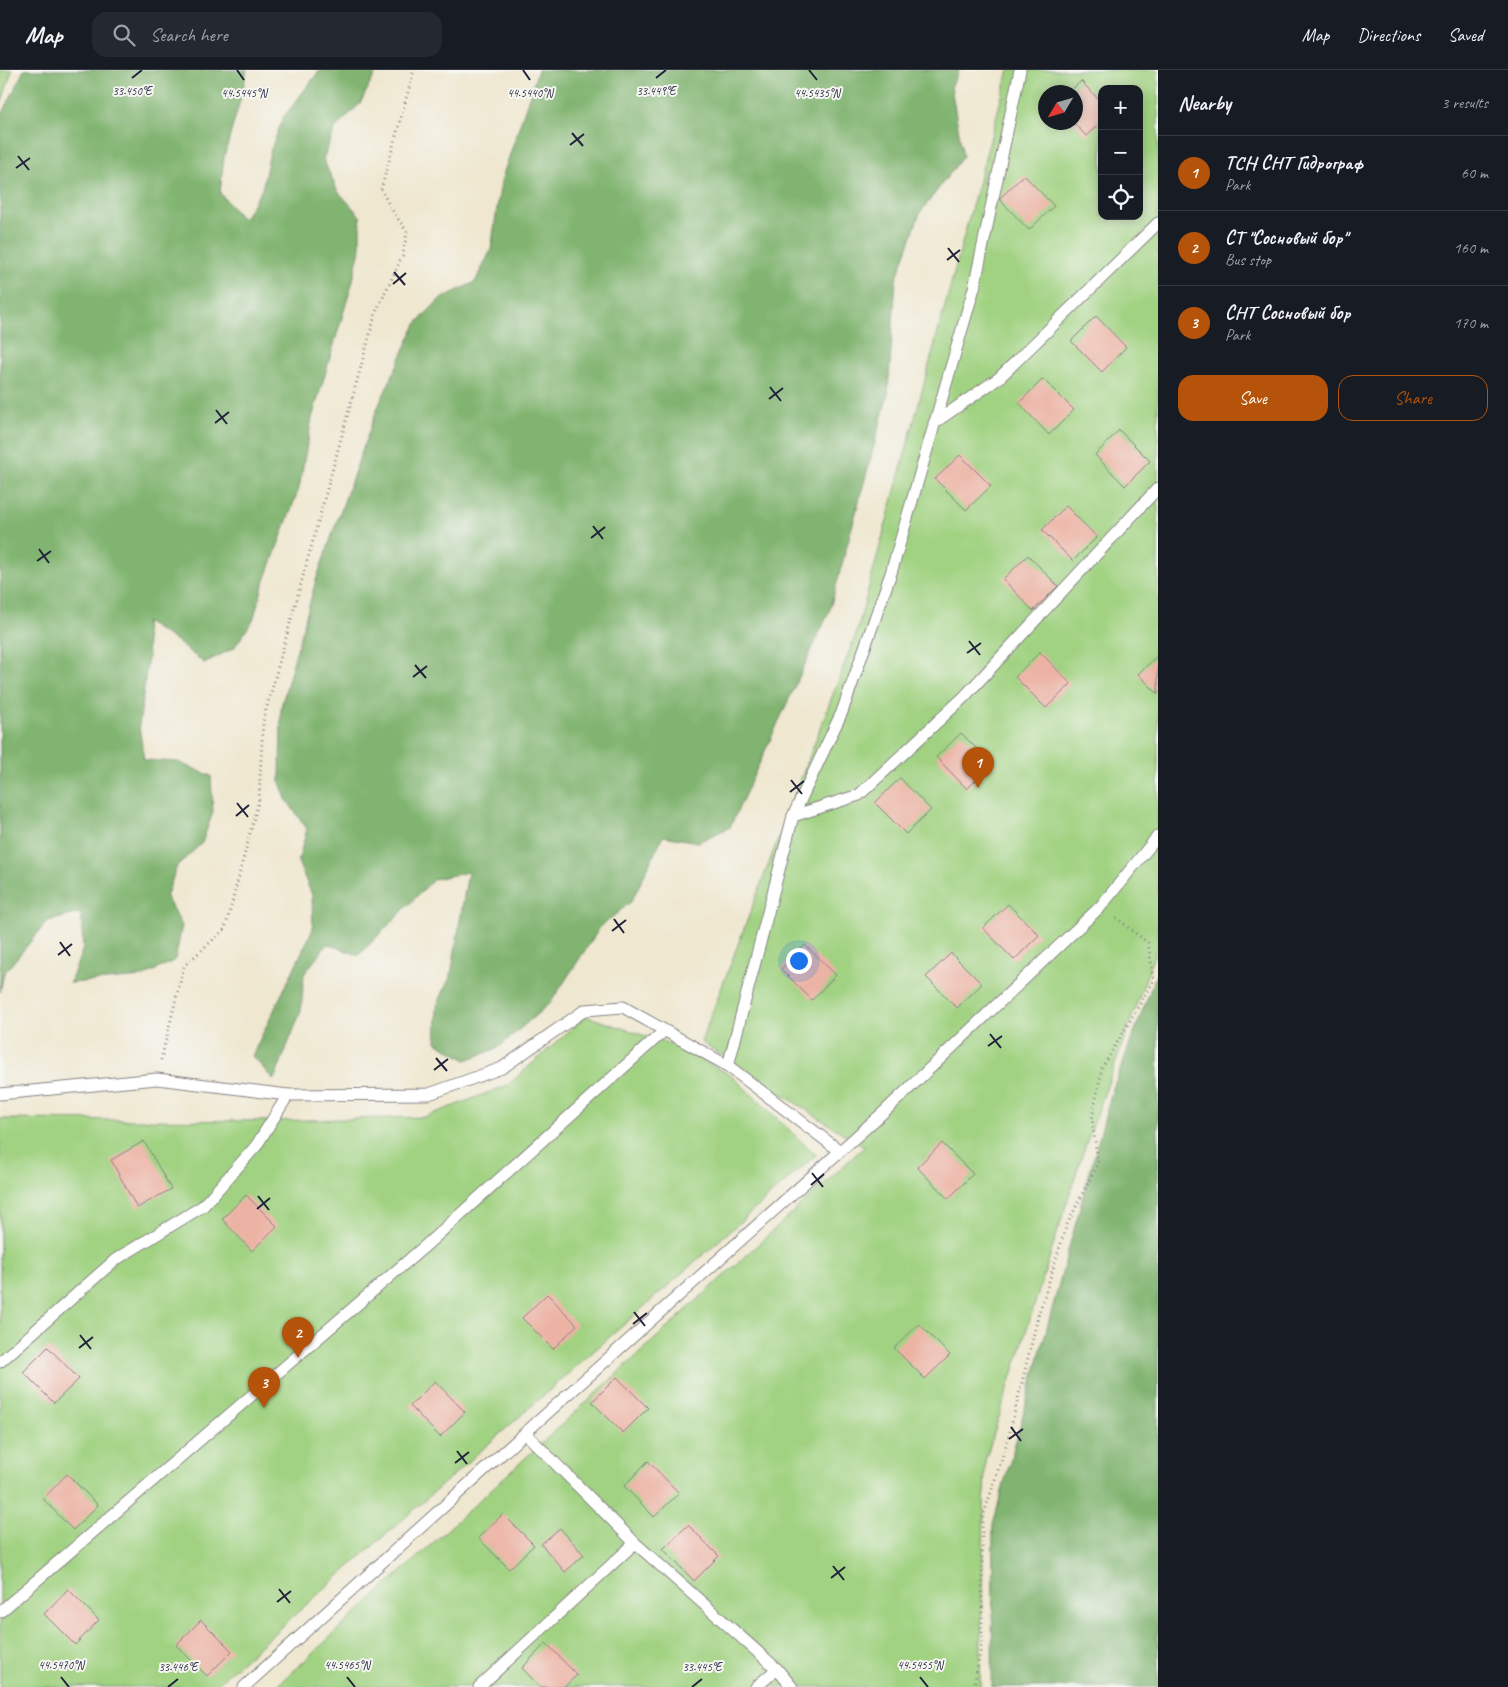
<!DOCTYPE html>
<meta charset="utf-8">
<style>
body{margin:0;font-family:Caveat,sans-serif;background:#242831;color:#f1f3f6}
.controls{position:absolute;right:15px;top:15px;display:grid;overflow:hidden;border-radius:10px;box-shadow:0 2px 12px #0003}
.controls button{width:45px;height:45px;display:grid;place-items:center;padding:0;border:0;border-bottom:1px solid #363941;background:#171b24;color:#f1f3f6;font:25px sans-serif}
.compass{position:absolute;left:1038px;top:15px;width:45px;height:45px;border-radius:50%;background:#171b24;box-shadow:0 2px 12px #0003;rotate:232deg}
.you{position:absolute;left:798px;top:890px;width:18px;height:18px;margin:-12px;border:4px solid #fff;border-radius:50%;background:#1a73e8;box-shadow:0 0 0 8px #1a73e833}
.badge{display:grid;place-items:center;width:32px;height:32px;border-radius:50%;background:#b45309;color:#fff;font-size:16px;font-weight:700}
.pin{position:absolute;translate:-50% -41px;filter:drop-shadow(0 1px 2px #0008)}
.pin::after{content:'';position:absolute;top:26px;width:18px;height:15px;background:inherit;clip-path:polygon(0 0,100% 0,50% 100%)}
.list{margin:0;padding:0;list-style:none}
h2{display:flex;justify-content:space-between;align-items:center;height:65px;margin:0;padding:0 20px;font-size:21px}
h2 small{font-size:16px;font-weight:400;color:#9ea1a6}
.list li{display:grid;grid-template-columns:32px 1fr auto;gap:15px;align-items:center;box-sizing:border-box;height:75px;padding:0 20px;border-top:1px solid #363941}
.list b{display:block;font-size:19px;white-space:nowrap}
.list p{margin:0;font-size:16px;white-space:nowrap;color:#9ea1a6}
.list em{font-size:16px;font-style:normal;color:#9ea1a6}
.actions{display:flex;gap:10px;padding:15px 20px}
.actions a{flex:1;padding:11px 0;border:1px solid #b45309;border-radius:15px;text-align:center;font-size:18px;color:#b45309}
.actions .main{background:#b45309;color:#fff}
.icon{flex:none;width:28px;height:28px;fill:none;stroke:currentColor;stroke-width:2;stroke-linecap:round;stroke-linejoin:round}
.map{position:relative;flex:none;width:1158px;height:1617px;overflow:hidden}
header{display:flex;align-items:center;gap:30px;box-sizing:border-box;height:70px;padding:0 25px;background:#171b24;border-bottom:1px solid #363941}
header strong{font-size:24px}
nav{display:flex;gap:28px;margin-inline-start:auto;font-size:18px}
.search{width:350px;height:45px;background:#242831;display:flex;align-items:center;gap:12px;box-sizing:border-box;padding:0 18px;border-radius:15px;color:#9ea1a6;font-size:19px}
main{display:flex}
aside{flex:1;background:#171b24}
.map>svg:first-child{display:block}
</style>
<header>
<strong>Map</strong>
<div class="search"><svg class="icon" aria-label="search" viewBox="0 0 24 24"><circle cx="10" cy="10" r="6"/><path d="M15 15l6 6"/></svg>Search here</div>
<nav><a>Map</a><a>Directions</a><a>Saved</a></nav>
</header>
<main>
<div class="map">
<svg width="1158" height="1617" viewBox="0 0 1158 1617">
<rect width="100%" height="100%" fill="#f6f6f2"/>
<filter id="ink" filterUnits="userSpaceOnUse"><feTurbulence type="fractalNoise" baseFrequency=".02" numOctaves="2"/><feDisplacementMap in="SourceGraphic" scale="10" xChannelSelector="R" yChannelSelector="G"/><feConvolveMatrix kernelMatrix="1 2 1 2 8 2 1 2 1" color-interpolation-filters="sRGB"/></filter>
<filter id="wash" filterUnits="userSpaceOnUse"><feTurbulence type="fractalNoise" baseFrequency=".0096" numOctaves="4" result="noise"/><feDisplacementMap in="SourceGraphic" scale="20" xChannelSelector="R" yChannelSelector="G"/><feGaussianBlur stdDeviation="1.12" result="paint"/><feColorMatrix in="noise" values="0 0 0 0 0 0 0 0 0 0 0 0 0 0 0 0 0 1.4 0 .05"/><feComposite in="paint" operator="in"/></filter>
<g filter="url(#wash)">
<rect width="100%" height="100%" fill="#efe7cf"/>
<g fill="#a0d281" stroke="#617a5e" fill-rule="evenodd">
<polygon points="0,0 12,0 0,38"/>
<path d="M1009,0H1158V875L1080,1091L985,1391L980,1617H276L864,1077L701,972L857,561ZM1102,19H1139V146H1102ZM1046,22H1076V52H1046Z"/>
<polygon points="586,946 670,974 731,1005 816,1085 213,1617 0,1617 0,1049 270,1051 425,1047 508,1015"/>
</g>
<g fill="#80b46f" stroke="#516b55">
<polygon points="24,0 247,0 243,20 224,87 220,123 243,150 262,119 270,82 283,48 320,0 377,0 360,34 336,57 323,89 337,120 360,146 360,179 352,214 312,348 299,418 263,516 253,550 234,578 204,593 175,570 145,552 148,586 139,656 144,690 178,692 211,706 213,742 202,773 177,796 166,827 182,856 175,890 142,907 70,913 83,878 81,843 48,851 4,903 0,922 0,49"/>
<polygon points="538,0 959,0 951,17 963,86 920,143 896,210 888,324 829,542 730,757 698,772 663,766 631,832 601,856 551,932 498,978 466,990 436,972 437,936 451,905 468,802 434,809 359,885 327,874 304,904 301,941 274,1010 252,986 313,859 312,825 298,792 307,759 286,729 280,712 281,637 316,510 377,339 416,254 440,229 475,212 491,180 501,111"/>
<polygon points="1158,900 1158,1617 992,1617 993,1454 1112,1021"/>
</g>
<g id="blocks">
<g fill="#ecb3a4">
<polygon points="1081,11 1102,33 1102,51 1086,66 1073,52 1076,52 1076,22 1069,22"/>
<polygon points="1024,105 1054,136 1029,160 999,129"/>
<polygon points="1096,246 1126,277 1102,302 1071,271"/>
<polygon points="1043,309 1074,340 1049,365 1019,333"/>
<polygon points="1119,360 1150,391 1125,416 1095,385"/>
<polygon points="960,385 991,416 966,440 935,409"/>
<polygon points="1066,436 1097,467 1073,491 1042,460"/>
<polygon points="1028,485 1058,516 1033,541 1003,509"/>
<polygon points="1040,582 1071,614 1046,638 1015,607"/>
<polygon points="1158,585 1158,624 1138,604"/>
<polygon points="961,663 992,694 967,719 936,687"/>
<polygon points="900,708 931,740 906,764 875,733"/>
<polygon points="1008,834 1039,865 1014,890 983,858"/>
<polygon points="805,875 836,905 812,930 781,899"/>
<polygon points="951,883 982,914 957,938 926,907"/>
<polygon points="144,1071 171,1119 137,1138 111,1090"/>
<polygon points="942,1073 973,1104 948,1129 917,1097"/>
<polygon points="246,1125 277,1156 252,1181 222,1149"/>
<polygon points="547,1224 577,1255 553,1279 522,1248"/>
<polygon points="919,1254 950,1285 925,1309 894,1278"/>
<polygon points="48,1277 79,1309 54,1333 23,1302"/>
<polygon points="617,1307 648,1338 623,1363 592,1332"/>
<polygon points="435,1311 465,1342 440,1367 410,1336"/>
<polygon points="648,1391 679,1423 654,1447 624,1416"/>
<polygon points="67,1404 98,1435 73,1460 43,1429"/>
<polygon points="503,1444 534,1475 509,1499 478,1468"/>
<polygon points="688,1455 719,1486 694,1511 663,1479"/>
<polygon points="560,1458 584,1485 565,1502 541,1474"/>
<polygon points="68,1519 99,1550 75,1575 44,1544"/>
<polygon points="201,1550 232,1581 207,1606 176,1575"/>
<polygon points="546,1573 577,1605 564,1617 540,1617 522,1598"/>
</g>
</g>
</g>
<g filter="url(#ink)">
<use href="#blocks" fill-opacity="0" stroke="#888485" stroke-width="1"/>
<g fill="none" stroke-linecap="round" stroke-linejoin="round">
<g stroke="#888485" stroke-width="13">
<g id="lane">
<polyline points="934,353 999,308 1158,153"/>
<polyline points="793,746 842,642 891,503 974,218 1020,0"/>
<polyline points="728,996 793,746 859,725 964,627 1158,418"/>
<polyline points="0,1024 157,1009 288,1025 429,1024 502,998 585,940 623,937 728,996 840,1081"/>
<polyline points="0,1292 115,1190 203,1136 256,1076 288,1025"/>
<polyline points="525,1363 635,1473 777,1599 792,1617"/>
<polyline points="0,1542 424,1177 664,961"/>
<polyline points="244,1617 525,1363 886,1040 1101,836 1158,766"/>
<polyline points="479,1617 635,1473"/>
<polyline points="756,1617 777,1599"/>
</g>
</g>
<g stroke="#888485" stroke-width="3" stroke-dasharray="1 4" stroke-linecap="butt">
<polyline points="161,990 184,896 225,859 259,729 263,651 376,242 403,185 407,162 392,140 381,120 414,0"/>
<polyline points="974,1617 982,1571 982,1450 1008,1369 1039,1243 1066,1157 1098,1093 1092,1049 1102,998 1154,910 1148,873 1115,847"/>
</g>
<use href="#lane" stroke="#fff" stroke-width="11"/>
</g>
</g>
<path fill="none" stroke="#22223b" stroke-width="2" d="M237,0L244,10M523,0L530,10M809,0L817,10M132,8L142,0M656,8L666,0M572,63L583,76M570,75L584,64M18,86L29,100M16,98L30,88M948,178L959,192M947,190L960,180M394,202L405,215M393,214L406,203M770,317L781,331M769,329L783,318M216,340L227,354M215,353L229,342M593,456L603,469M591,468L605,457M39,479L49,493M37,491L51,481M969,571L980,585M967,583L981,573M415,595L426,608M413,607L427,596M791,710L802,724M790,722L804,711M237,733L248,747M236,746L249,735M614,849L624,863M612,861L626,850M60,872L70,886M58,885L72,874M990,964L1001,978M988,976L1002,966M436,988L447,1001M434,1000L448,989M812,1103L823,1117M811,1115L824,1104M258,1126L269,1140M257,1139L270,1128M634,1242L645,1256M633,1254L647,1243M80,1265L91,1279M79,1278L93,1267M1011,1357L1021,1371M1009,1369L1023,1359M457,1381L467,1394M455,1393L469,1382M833,1496L844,1510M831,1508L845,1497M279,1519L290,1533M277,1532L291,1521M61,1607L69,1617M347,1607L355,1617M920,1607L928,1617M168,1617L178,1609M692,1617L702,1609"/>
<g font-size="12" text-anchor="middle" fill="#22223b" stroke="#f6f6f2" stroke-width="4" stroke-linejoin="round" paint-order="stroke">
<text x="132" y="25">33.450°E</text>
<text x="656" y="25">33.449°E</text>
<text x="244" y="27">44.5445°N</text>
<text x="530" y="27">44.5440°N</text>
<text x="817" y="27">44.5435°N</text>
<text x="61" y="1599">44.5470°N</text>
<text x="347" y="1599">44.5465°N</text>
<text x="920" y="1599">44.5455°N</text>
<text x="178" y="1601">33.446°E</text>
<text x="702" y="1601">33.445°E</text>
</g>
</svg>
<div class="controls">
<button>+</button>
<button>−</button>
<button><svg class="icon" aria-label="locate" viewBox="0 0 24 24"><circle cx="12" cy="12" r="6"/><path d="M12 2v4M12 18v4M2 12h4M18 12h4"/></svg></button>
</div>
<svg class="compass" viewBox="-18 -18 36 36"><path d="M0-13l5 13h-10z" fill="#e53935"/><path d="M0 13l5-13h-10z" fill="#9ea1a6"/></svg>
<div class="you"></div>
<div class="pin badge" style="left:978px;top:718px">1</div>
<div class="pin badge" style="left:298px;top:1288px">2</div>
<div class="pin badge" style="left:264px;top:1338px">3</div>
</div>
<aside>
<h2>Nearby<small>3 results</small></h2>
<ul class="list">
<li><span class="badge">1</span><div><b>ТСН СНТ Гидрограф</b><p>Park</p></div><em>60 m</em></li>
<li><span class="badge">2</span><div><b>СТ &quot;Сосновый бор&quot;</b><p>Bus stop</p></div><em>160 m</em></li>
<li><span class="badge">3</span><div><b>СНТ Сосновый бор</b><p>Park</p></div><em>170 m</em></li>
</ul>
<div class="actions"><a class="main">Save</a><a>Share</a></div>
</aside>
</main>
